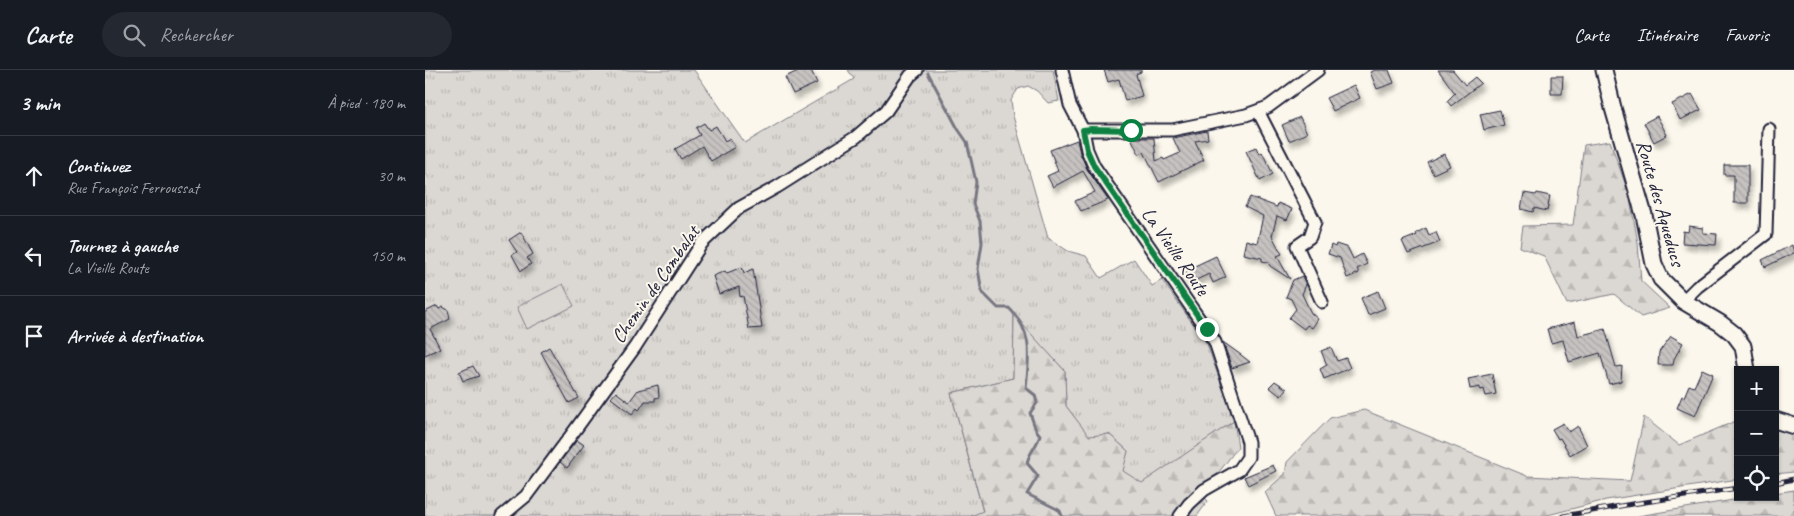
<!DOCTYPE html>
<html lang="fr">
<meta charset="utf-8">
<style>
body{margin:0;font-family:Caveat,sans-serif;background:#242831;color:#f1f3f6}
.controls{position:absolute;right:15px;bottom:15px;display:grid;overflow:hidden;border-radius:0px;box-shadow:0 1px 4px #0004}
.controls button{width:45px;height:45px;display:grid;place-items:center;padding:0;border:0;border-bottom:1px solid #363941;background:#171b24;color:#f1f3f6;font:25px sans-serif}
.stop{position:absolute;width:15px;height:15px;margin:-11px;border:4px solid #0b8043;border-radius:50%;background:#fff}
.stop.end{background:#0b8043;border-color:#fff;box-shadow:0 1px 5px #0008}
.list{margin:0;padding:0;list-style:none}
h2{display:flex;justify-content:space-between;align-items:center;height:65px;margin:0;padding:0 20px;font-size:21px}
h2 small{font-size:16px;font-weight:400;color:#9ea1a6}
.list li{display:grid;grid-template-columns:32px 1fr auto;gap:15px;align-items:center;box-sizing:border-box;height:80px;padding:0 20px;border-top:1px solid #363941}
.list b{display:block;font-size:19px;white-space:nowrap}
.list p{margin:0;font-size:16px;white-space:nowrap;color:#9ea1a6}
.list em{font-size:16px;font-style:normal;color:#9ea1a6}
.icon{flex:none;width:28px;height:28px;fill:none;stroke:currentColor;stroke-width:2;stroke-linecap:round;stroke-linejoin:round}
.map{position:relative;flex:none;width:1369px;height:446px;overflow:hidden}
header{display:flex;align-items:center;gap:30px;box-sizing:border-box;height:70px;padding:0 25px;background:#171b24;border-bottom:1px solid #363941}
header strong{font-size:24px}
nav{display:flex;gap:28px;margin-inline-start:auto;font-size:18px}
.search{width:350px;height:45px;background:#242831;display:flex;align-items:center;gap:12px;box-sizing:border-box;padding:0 18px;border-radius:28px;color:#9ea1a6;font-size:19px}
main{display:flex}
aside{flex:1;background:#171b24}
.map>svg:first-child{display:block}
</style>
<header>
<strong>Carte</strong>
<div class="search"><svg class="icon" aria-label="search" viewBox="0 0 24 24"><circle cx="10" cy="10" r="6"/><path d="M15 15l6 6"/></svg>Rechercher</div>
<nav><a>Carte</a><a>Itinéraire</a><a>Favoris</a></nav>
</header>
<main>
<aside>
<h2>3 min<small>À pied · 180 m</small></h2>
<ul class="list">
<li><svg class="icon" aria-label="ahead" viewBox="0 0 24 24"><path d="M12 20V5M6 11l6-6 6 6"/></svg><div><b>Continuez</b><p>Rue François Ferroussat</p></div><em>30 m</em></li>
<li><svg class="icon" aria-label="left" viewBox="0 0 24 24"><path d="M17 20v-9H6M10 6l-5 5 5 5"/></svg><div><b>Tournez à gauche</b><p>La Vieille Route</p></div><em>150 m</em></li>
<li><svg class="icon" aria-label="arrive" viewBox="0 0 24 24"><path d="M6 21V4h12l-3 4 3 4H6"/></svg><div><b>Arrivée à destination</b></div></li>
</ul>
</aside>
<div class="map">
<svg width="1369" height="446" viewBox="0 0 1369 446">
<defs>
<pattern id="grass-tufts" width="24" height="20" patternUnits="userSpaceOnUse" patternTransform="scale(1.25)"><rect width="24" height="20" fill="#dbd8d3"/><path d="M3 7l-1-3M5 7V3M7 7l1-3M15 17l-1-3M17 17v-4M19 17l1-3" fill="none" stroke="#bcb9b6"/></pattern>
<pattern id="forest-firs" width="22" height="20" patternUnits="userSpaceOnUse" patternTransform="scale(1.25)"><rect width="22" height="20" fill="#dbd8d3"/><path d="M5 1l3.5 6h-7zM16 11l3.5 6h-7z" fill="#bcb9b6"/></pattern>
<pattern id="building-back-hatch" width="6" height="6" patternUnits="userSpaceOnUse" patternTransform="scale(1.25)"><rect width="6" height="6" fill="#c6c2c0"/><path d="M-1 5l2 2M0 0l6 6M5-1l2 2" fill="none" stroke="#aaa6a6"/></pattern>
<filter id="shadow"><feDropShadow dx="3" dy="5.5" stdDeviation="2.5" flood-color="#0004"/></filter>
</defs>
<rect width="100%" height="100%" fill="#fbf7ec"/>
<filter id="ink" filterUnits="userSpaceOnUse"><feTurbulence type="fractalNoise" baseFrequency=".02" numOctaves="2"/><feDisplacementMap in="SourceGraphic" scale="10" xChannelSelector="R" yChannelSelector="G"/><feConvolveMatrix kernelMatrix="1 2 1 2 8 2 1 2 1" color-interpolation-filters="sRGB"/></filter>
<g filter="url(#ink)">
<polygon fill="url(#grass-tufts)" stroke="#7e7d87" points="0,0 269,0 320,73 429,9 423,0 628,0 634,31 623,33 612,21 603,16 593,19 586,30 588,46 623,168 643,181 661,186 676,208 709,189 727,216 737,210 782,274 809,351 717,414 697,401 703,381 684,364 664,367 641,336 640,301 589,246 588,308 526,323 558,442 546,446 0,446"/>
<g fill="url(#forest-firs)" stroke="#7e7d87">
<polygon points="1185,71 1204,124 1213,173 1216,211 1245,238 1216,247 1189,224 1142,234 1119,186 1095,177 1098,156 1148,155 1159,75"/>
<polygon points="589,245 640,301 641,336 664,366 684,364 703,381 698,401 717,413 809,351 813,377 791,406 771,419 783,431 772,446 546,446 558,441 526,323 588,308"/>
<polygon points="939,340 1102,406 1205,411 1219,347 1254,375 1313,350 1313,409 1181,430 1119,446 851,446 840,422 860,404 862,392 905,348"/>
<polygon points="1350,360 1369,363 1369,402 1350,404"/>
<polygon points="1369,420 1369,446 1213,446 1326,427 1350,427 1350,423"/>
</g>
<polygon fill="#dbd8d3" stroke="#7e7d87" points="138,214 149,236 102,259 92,237"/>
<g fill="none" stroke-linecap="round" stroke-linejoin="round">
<path stroke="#787681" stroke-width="3" d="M503,3L533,59L542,72L551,112L548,134L555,151L557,173L553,199L557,222L573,238H584C609,263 604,286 601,318L610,325L612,333L605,343L611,360L615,365C613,375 604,382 602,393L613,406L602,424L632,439L635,441L637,446"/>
</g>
<g fill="url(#building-back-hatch)" stroke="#22223b" filter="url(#shadow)">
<polygon points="375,0 386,0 392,13 368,24 360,7"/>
<polygon points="679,0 716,0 716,2 711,4 717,26 700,31 694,9 683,12"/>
<polygon points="951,0 964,0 969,13 952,19 945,2"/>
<polygon points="1013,0 1028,0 1040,15 1050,7 1056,13 1026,36 1022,31 1030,23"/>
<polygon points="1126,6 1138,6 1137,24 1126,24"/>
<polygon points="929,15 935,28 908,41 901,28"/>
<polygon points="1267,24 1276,40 1255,50 1247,34"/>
<polygon points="1075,40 1079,55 1059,60 1055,44"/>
<polygon points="1232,46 1242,65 1229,72 1219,53"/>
<polygon points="875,47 882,63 864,71 857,55"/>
<polygon points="279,53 284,60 291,56 300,71 305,68 310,77 286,91 277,76 256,89 250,79 275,65 271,58"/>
<polygon points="782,61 783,69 770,71 779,90 734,112 719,82 714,84 706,68 729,68 731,91 738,88 739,90 755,83 748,68"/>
<polygon points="652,70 655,83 662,99 683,130 656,141 650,131 670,122 658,101 628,117 622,106 633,101 625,80"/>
<polygon points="831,77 834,84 837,82 848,104 835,111 821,81"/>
<polygon points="1019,84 1025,96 1008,104 1002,92"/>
<polygon points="1299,95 1323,95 1323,133 1309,133 1309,105 1299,105"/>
<polygon points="1099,123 1111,125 1112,123 1125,126 1122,141 1109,138 1108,142 1096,139"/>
<polygon points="825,127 852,137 853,133 867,139 862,150 852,146 847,166 857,184 852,186 865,209 845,196 843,192 837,191 837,188 818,184 821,170 832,173 838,146 820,137"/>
<polygon points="1264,156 1278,158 1278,163 1292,164 1291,175 1257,173 1258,161 1263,162"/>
<polygon points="1001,158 1004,165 1011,162 1015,172 983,184 977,171 992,165 991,163"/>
<polygon points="96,162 108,184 102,188 106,194 96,201 87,185 92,182 84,170"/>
<polygon points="911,174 923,178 928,189 937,184 942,194 932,199 934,203 922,208 915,188 903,184 906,175 910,177"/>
<polygon points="1367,175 1369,183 1340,197 1337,190"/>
<polygon points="791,186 801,207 788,213 784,204 769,211 767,206 761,209 757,202"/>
<polygon points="317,197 319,203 328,199 337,258 324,259 318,226 315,227 314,217 294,224 288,206 300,201 302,203"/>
<polygon points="877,206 881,215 877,224 886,243 893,249 887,258 882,255 879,259 864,248 871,239 866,229 861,227 868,210"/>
<polygon points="953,221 960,238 943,245 936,228"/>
<polygon points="12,236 14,239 18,237 23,240 25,249 5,259 15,278 0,285 0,242"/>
<polygon points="1150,252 1153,266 1180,259 1191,297 1197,296 1196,311 1184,314 1175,283 1144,292 1138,270 1126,273 1122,259"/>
<polygon points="1246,266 1258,273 1249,289 1248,295 1233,295 1234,282"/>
<polygon points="798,272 816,285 825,292 807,298"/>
<polygon points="124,277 154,328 144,333 116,282"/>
<polygon points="906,277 912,291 921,288 925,298 899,309 895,299 902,295 896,281"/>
<polygon points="48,296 54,306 38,311 34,302"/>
<polygon points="1277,299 1288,304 1270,346 1252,338 1257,326 1259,327 1264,315 1269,317"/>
<polygon points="1067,304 1071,324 1061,326 1059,319 1055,320 1055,317 1045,319 1043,309"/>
<polygon points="850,311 862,319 856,326 844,317"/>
<polygon points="233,315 234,327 230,328 230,331 220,331 214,340 212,338 207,344 186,328 191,322 204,332 213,320"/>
<polygon points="1138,353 1144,362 1153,356 1162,375 1145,385 1135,368 1133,369 1127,359"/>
<polygon points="152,370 159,375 142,398 135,392"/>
<polygon points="848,395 851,401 823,415 819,407"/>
</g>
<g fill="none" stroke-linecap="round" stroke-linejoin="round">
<g stroke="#22223b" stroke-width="15">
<g id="minor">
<polyline points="637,0 645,35 658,60 662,80 669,96 790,272 823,372 823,387 814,400 779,420 764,434 755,446"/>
<polyline points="833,41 890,152 885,167 872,176 897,232"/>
<polyline points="658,60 747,60 821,45 843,37 893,0"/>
<polyline points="1258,231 1272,217 1341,164 1344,59"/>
<polyline points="77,446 101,426 150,360 210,277 277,173 314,138 352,117 431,67 461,41 485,6 492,0"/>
</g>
</g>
<g stroke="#22223b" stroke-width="19">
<g id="secondary">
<polyline points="1179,0 1188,38 1219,145 1229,194 1236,209 1258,231 1295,253 1309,264 1318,276 1322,300"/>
<polyline points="1350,350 1369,356"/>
</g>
</g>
<use href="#minor" stroke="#fbf7ec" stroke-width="11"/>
<use href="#secondary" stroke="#fbf7ec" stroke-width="15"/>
<g stroke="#22223b" stroke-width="5">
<g id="rail">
<polyline points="1350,413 1369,409"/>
<polyline points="1138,446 1207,434 1313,418"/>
</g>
</g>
<use href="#rail" stroke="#fbf7ec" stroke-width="3" stroke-dasharray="9" stroke-linecap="butt"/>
</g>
</g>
<g fill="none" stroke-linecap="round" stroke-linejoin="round" filter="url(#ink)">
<polyline stroke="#0b8043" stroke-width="6" points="706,60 666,59 658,60 662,80 669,96 782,259"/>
</g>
<g text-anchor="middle" stroke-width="4" stroke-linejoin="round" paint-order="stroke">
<g font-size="20" fill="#22223b" stroke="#fbf7ec">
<text transform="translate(1236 133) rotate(74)" y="7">Route des Aqueducs</text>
<text transform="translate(751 181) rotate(55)" y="7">La Vieille Route</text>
<text transform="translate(230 214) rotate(-55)" y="7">Chemin de Combalat</text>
</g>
</g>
</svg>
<div class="controls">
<button>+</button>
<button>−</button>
<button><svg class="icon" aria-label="locate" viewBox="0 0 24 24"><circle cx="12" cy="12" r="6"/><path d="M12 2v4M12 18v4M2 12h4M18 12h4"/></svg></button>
</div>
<div class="stop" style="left:706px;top:60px"></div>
<div class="stop end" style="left:782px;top:259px"></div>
</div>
</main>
